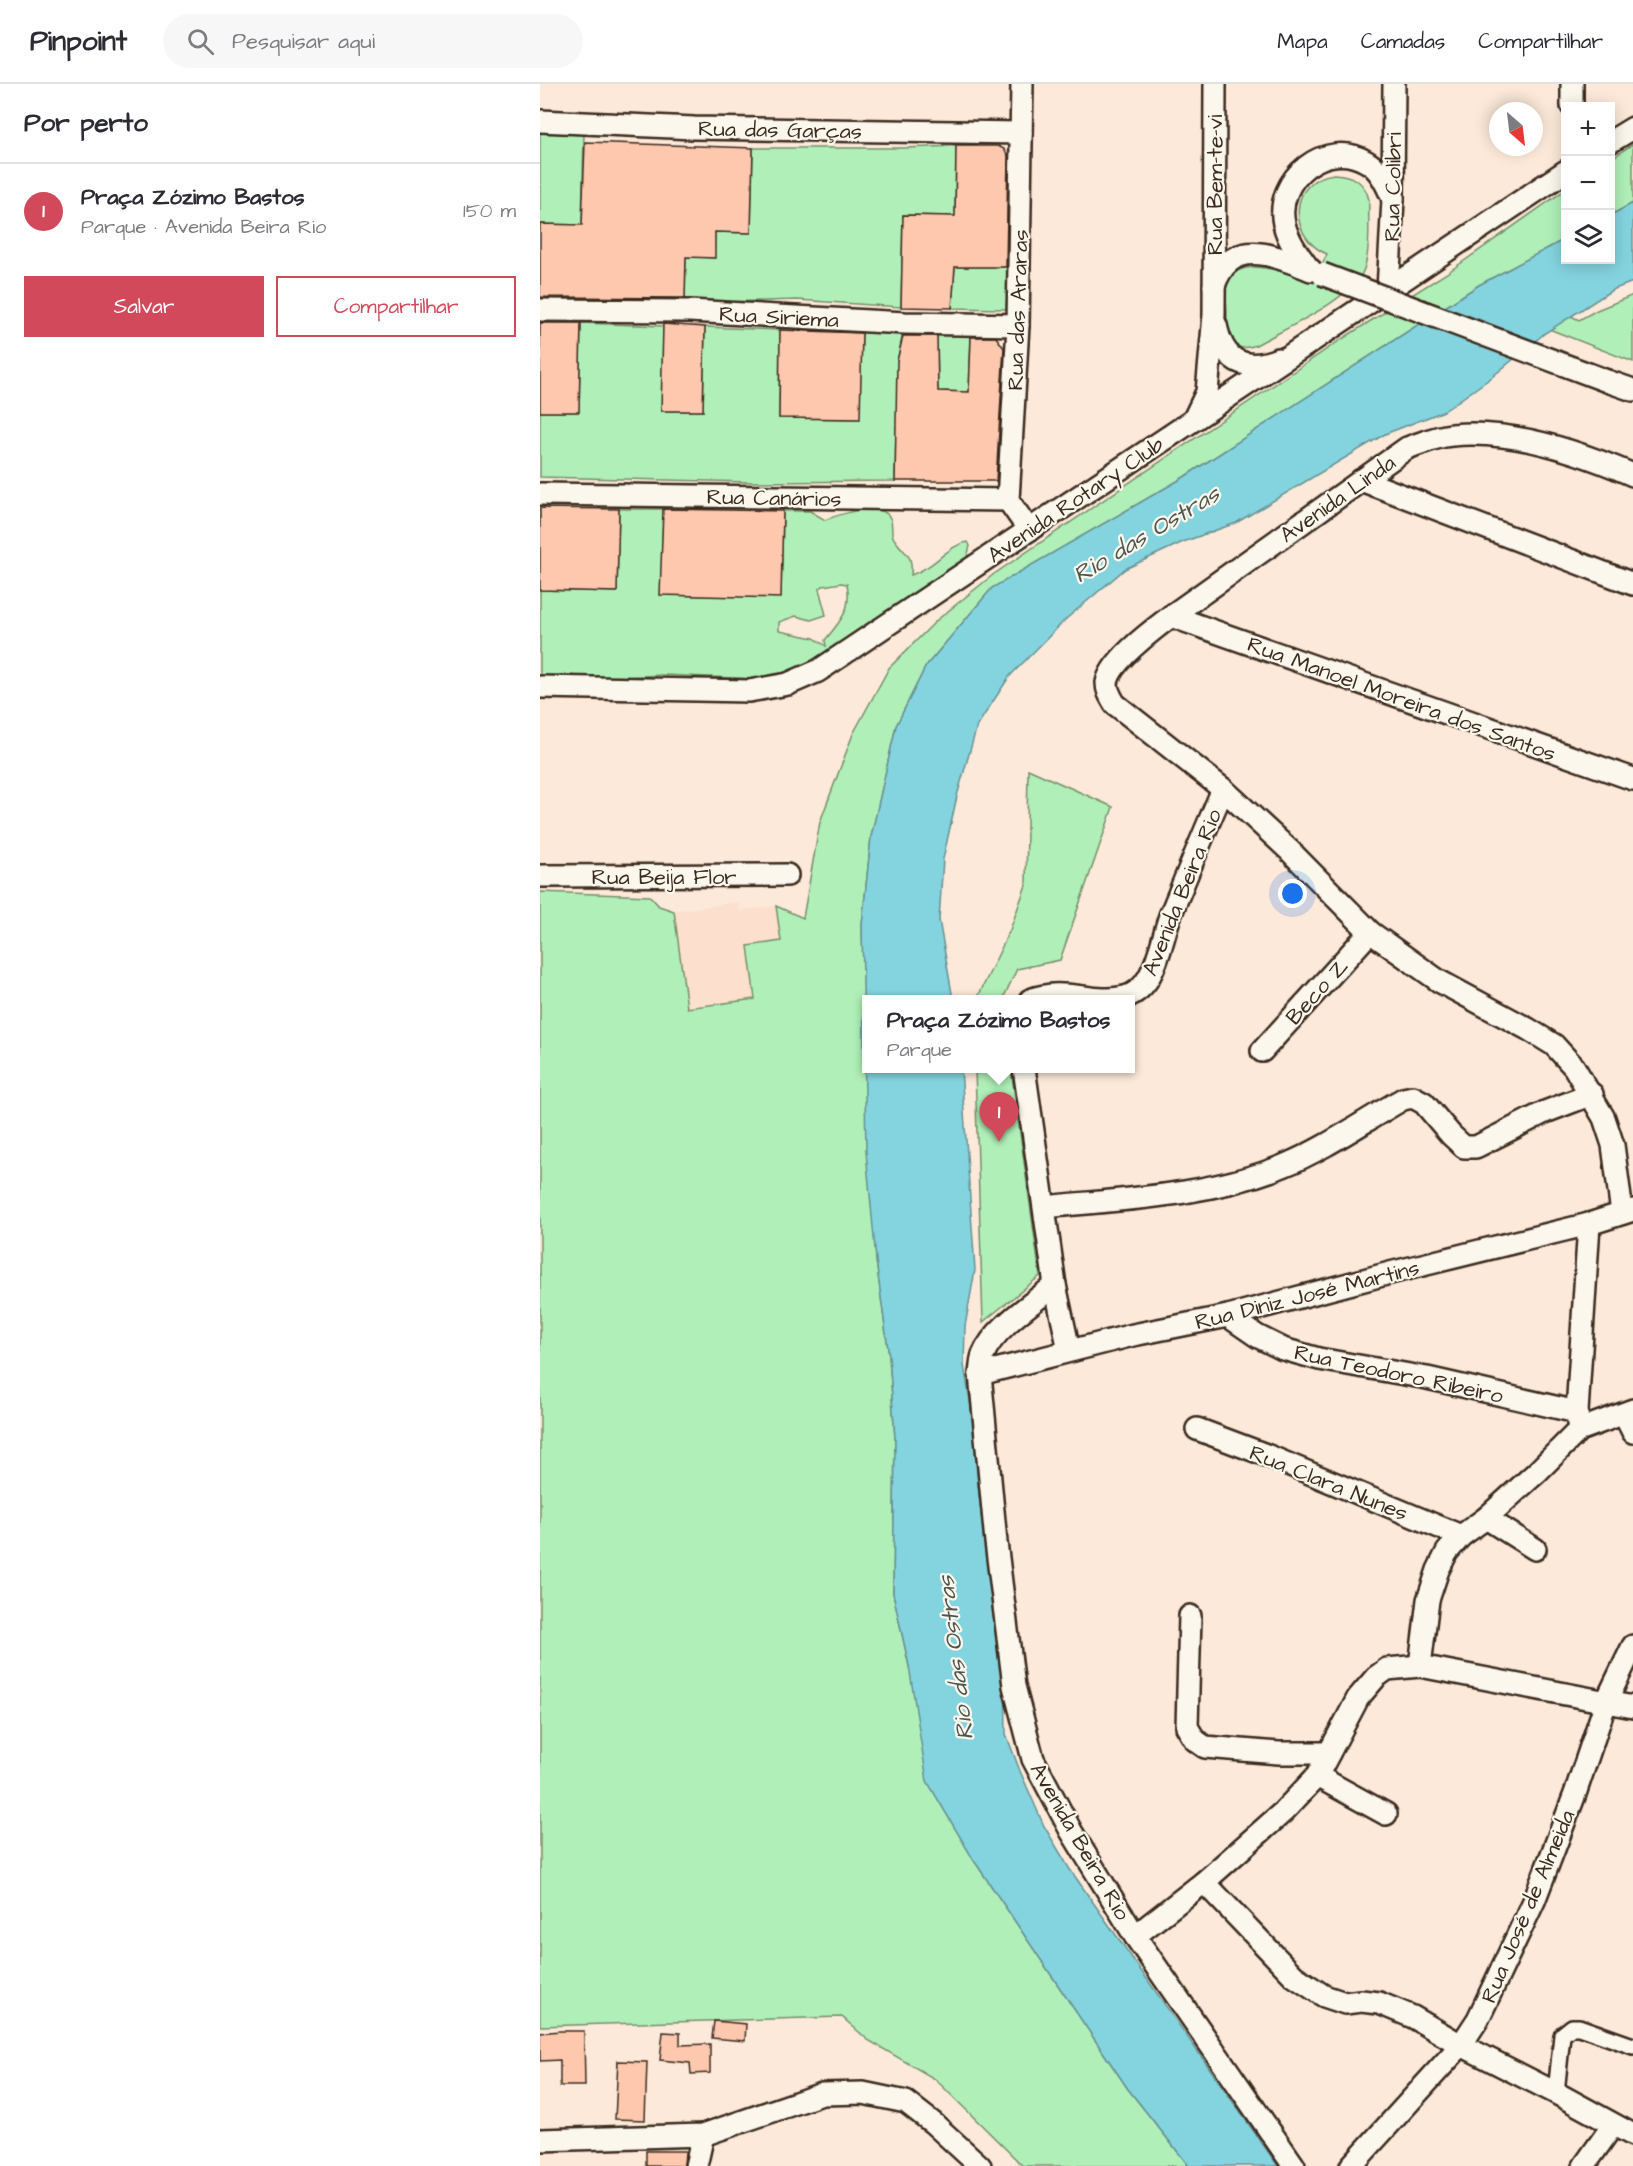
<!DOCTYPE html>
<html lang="pt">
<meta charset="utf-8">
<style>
body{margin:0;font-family:"Architects Daughter",sans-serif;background:#f7f7f7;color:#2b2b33}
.controls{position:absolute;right:18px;top:18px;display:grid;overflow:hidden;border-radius:0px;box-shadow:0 3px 15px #0003}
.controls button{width:54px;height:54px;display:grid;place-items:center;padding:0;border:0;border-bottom:2px solid #e1e1e2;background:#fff;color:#2b2b33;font:30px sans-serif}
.compass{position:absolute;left:949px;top:18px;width:54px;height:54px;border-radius:50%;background:#fff;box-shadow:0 3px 15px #0003;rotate:152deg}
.you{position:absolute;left:753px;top:810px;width:21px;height:21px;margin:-15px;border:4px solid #fff;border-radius:50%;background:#1a73e8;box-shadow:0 0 0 9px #1a73e833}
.badge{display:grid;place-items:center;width:39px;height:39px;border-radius:50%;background:#d1495b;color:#fff;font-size:20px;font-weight:700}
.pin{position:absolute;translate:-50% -50px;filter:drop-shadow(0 2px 3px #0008)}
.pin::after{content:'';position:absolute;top:32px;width:21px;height:18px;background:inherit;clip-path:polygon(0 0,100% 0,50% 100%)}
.popup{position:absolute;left:322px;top:911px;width:273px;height:78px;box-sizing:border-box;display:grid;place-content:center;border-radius:0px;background:#fff;filter:drop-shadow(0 2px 4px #0005);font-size:20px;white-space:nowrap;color:#7c7c81}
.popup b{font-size:22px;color:#2b2b33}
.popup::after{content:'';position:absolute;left:50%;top:100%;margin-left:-12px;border:12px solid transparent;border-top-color:#fff}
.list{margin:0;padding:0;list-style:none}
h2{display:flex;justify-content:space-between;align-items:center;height:78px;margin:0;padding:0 24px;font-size:26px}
h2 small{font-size:20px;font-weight:400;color:#7c7c81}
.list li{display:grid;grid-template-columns:39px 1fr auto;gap:18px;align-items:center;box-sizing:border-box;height:96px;padding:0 24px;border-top:2px solid #e1e1e2}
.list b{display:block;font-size:22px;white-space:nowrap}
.list p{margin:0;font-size:20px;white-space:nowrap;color:#7c7c81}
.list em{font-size:20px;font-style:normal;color:#7c7c81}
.actions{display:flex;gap:12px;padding:18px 24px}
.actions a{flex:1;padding:14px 0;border:2px solid #d1495b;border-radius:0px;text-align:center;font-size:21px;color:#d1495b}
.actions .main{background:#d1495b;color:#fff}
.icon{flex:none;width:33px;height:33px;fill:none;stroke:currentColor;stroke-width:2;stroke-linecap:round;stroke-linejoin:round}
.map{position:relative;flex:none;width:1093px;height:2082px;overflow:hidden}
header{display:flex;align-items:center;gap:36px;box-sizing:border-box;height:84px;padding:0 30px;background:#fff;border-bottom:2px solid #e1e1e2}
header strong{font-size:28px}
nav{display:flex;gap:33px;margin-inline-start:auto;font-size:21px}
.search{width:420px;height:54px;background:#f7f7f7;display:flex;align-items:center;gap:15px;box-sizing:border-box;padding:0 21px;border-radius:33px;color:#7c7c81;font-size:22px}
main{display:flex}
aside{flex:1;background:#fff}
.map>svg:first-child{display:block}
</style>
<header>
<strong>Pinpoint</strong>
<div class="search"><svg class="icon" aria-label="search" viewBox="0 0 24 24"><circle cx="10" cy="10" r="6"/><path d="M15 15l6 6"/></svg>Pesquisar aqui</div>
<nav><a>Mapa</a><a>Camadas</a><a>Compartilhar</a></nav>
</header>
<main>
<aside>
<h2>Por perto<small></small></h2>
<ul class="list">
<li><span class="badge">1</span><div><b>Praça Zózimo Bastos</b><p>Parque · Avenida Beira Rio</p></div><em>150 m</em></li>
</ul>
<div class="actions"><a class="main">Salvar</a><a>Compartilhar</a></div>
</aside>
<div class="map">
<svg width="1093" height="2082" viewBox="0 0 1093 2082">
<rect width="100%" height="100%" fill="#fce9d9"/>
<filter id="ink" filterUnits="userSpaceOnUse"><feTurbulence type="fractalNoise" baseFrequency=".0167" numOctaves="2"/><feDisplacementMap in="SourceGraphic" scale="12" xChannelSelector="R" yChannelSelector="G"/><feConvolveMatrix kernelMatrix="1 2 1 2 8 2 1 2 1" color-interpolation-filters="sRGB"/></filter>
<g filter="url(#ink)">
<polygon fill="#fcdfcc" points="198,818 199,827 236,822 241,857 208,862 215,915 147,924 134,827"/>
<g fill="#b0f0b8" stroke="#768d6b" stroke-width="1.5" fill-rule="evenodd">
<polygon points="0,46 44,49 42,141 0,140"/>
<polygon points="1093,60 1093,119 1071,131 1071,75"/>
<polygon points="416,62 415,132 363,131 361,223 258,216 145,219 146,172 174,174 175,148 211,149 213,64 365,64"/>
<path d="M794,90C812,91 825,97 829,116C828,138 831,164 824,185C814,214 744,245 716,261C710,263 700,266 694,261C686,253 687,240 687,230C687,220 684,206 688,197C702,169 753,191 774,199L787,170C749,155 746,96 794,90Z"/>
<polygon points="1025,106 1025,155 939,201 641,395 452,504 386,582 356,642 331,753 322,841 326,991 336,1176 349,1272 355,1354 353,1509 369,1582 433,1775 588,2005 649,2082 483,2082 395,1995 328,1956 302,1933 0,1942 0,808 110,812 119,822 134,827 147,924 215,915 208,862 241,857 236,822 263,834 280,738 313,650 349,584 397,536 454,490 802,255 907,189"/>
<polygon points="415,183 469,183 466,225 412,224"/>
<polygon points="1093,211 1093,278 1009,245 1027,230 1039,236 1057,226"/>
<polygon points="41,239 123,242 122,327 163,327 165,243 240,246 239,334 319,335 322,247 365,239 357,277 397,342 356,342 355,397 210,398 0,393 0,328 39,328"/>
<polygon points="397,251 431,251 429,308 398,307"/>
<path d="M79,425H123L121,511L241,513L243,427H270L285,436C298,431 341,416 350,434C354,441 349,449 355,456C366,472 373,469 371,491C396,483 407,461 428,458L430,462L426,476L298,565L272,578L243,589L219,595L122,591L43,595L31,591L0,592V506L77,508ZM301,499L307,500C312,525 301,537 285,556L286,562L274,554L239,547V538L256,532L271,536L286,531L279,505L283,502Z"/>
<polygon points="488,685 573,723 520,876 477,885 463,915 437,915 470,846 486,801"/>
<polygon points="435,985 471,985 500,1192 443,1238"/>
</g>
<polygon fill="#84d4df" stroke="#679092" stroke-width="1.5" points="1093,119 1093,198 1072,206 1005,249 952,293 904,327 845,350 696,439 643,458 585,485 526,535 469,593 437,642 417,712 403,775 399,836 413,915 327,916 327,984 421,985 435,1186 425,1242 424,1281 433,1335 439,1411 447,1480 458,1559 465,1592 466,1650 480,1687 504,1742 529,1784 738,2082 649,2082 588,2005 433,1775 387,1697 369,1582 353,1509 355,1354 349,1272 336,1176 326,1068 322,841 331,753 356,642 386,582 452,504 641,395 939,201 1025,155 1026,176 1070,176 1071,131"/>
<g fill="#fdc8ae" stroke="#3b2a1e" stroke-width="1.5">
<polygon points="45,58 213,64 211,149 175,148 175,174 146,173 145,214 0,213 0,140 42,141"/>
<polygon points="416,62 458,62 464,65 468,71 466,183 415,183 412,224 361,223 363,131 415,132"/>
<polygon points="0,239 41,239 39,328 0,328"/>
<polygon points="123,240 165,243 163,327 121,327"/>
<polygon points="240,246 322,249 320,335 239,334"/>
<polygon points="363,252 397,252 398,307 429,308 431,253 456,253 464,264 456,397 355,397 357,277"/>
<polygon points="0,424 79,425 77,508 0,506"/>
<polygon points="123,425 243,427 241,514 120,511"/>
<polygon points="174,1937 206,1940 205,1957 172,1954"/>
<polygon points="20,1947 44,1947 45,2002 20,2002 20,1976 0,1977 0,1949"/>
<polygon points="123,1948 140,1949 140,1961 170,1960 170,1989 151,1990 150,1979 120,1976"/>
<polygon points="78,1977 107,1978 105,2036 75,2035"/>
<polygon points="106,2067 145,2067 144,2082 106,2082"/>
</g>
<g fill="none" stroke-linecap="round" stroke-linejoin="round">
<g stroke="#3b2a1e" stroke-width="20">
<polyline id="pedestrian" points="1016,2009 1022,1951 1032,1943 1039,1943 1093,1962"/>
</g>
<g stroke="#3b2a1e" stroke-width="26">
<g id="minor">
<polyline points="482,0 478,241 468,416 489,446"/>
<polyline points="1032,22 1032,0"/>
<polyline points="0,37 154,44 481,49"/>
<polyline points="1070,58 1093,44"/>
<path d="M769,185C759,171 748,157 744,140C734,95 786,53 827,78C841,86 847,102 853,115"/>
<path d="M674,202C691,152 734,171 771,186"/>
<polyline points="848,206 853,115 854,0"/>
<polyline points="0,226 149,227 365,239 478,241"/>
<path d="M676,241C683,276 703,289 738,275"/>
<polyline points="1067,297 1093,306"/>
<polyline points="654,335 667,308 674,231 675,0"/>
<polyline points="821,396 1093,500"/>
<polyline points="0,410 468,416"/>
<polyline points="631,532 1093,695"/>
<polyline points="0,603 209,607 248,600 278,587 1026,87"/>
<polyline points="0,792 247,791"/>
<path d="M490,916C524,902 552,921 585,913C595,910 604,902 609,893C620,874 623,852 630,832C647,790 665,747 683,705"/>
<polyline points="722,967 830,848"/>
<path d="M484,984L515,1201C493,1219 454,1244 443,1271C441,1276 441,1284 440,1290L456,1458L474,1602L493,1675L531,1747L595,1852L754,2082"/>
<path d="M505,1123C584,1115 668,1112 743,1082C785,1065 824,1037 863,1015L873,1013L884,1019L911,1051L924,1063H936L1005,1028L1052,1010"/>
<path d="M1082,1129L1073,1061L1064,1034L1034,983L1014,961L988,945L899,897L830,848L749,766L683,705L575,620C571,613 567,608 567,599C570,577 614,545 631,532L867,364C882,359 897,352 912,351C971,345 1040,368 1093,391"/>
<polyline points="515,1201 529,1266"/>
<polyline points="688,1232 717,1252 743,1265 779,1275 887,1294 1037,1328"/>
<polyline points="440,1290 593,1251 688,1232 850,1189 1049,1140 1093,1126"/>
<polyline points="1084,1330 1093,1348"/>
<polyline points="1038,1340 1037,1328 1049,1140"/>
<polyline points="657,1345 726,1371 921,1452"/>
<polyline points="946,1434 995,1465"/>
<polyline points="650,1532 647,1643 655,1656 665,1663 739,1669 789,1669"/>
<polyline points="880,1582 888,1516 898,1486 907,1468 921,1452 946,1434 997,1388 1039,1346 1093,1326"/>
<polyline points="777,1692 846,1730"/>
<polyline points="664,1798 754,1892 784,1912 805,1919 821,1917 839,1919 873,1933 921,1961 1016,2009 1093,2051"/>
<polyline points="595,1852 664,1798 743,1728 777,1692 818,1614 836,1593 847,1585 880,1582 1093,1623"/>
<polyline points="0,2056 163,2051 282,2010 323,2009 366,2018 393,2039 440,2082"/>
<polyline points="156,2082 163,2051"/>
<polyline points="811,2082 921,1961 938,1935 994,1817 1035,1710 1066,1618 1093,1562"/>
<polyline points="1044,2082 1073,2041"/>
</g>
</g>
<use href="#pedestrian" stroke="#fbf7ec" stroke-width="15"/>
<use href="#minor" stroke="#fbf7ec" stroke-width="21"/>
<g stroke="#3b2a1e" stroke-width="26" stroke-linecap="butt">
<polyline id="minor-bridge" points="782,190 1067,297"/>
</g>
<use href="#minor-bridge" stroke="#fbf7ec" stroke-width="21"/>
</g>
</g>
<g text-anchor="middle" stroke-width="4.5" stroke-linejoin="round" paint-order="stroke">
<g font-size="22" fill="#3b2a1e" stroke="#fbf7ec">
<text transform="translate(240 45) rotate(1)" y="8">Rua das Garças</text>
<text transform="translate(674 101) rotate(-90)" y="8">Rua Bem-te-vi</text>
<text transform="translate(852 103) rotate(-89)" y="8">Rua Colibri</text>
<text transform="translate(477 226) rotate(-88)" y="8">Rua das Araras</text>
<text transform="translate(239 232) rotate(3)" y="8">Rua Siriema</text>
<text transform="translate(234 413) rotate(1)" y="8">Rua Canários</text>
<text transform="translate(797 414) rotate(-35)" y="8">Avenida Linda</text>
<text transform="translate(535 415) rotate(-34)" y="8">Avenida Rotary Club</text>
<text transform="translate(862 614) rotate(20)" y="8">Rua Manoel Moreira dos Santos</text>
<text x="124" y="800">Rua Beija Flor</text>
<text transform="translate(641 808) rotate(-68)" y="8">Avenida Beira Rio</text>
<text transform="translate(776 907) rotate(-48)" y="8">Beco Z</text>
<text transform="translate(767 1210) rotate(-14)" y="8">Rua Diniz José Martins</text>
<text transform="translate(859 1289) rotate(12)" y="8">Rua Teodoro Ribeiro</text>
<text transform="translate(789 1398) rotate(22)" y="8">Rua Clara Nunes</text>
<text transform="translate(541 1757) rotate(60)" y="8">Avenida Beira Rio</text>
<text transform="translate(987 1822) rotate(-67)" y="8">Rua José de Almeida</text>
</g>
<g font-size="24" font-style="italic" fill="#4d544e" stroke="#fbf7ec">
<text transform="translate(606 450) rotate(-31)" y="8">Rio das Ostras</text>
<text transform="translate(415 1574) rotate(-97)" y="8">Rio das Ostras</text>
</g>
</g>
</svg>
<div class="controls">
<button>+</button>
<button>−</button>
<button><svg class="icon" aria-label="layers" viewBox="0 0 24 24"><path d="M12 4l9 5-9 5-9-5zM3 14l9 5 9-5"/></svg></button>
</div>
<svg class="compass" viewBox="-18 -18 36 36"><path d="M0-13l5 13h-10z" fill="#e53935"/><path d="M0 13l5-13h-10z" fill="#7c7c81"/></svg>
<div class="you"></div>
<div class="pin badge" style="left:459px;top:1058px">1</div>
<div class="popup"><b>Praça Zózimo Bastos</b>Parque</div>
</div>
</main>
